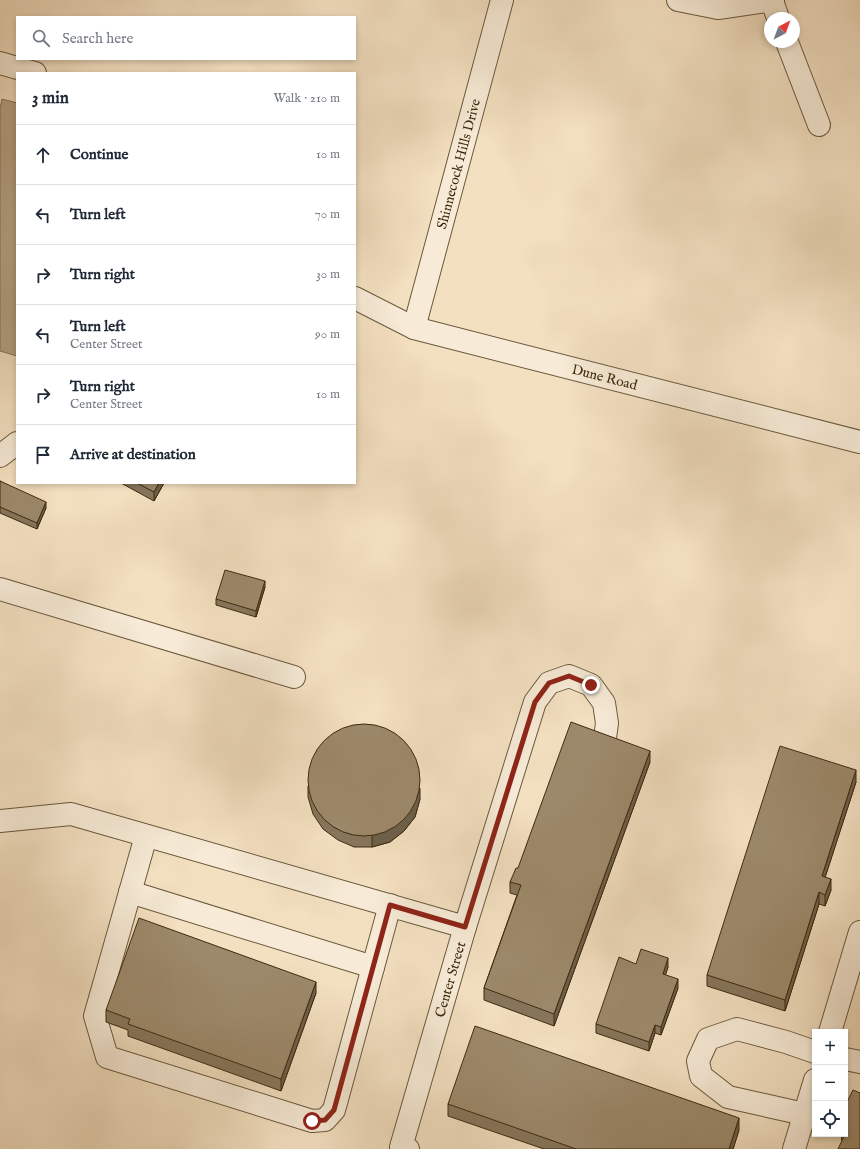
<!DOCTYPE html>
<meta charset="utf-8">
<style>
body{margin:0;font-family:"IM FELL English",serif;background:#f2f2f3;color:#1f2937}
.controls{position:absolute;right:12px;bottom:12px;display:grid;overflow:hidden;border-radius:0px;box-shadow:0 2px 6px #0003}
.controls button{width:36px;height:36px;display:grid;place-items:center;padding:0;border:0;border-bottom:1px solid #e0e1e3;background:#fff;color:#1f2937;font:20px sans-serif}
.compass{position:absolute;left:764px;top:12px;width:36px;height:36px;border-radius:50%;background:#fff;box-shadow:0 2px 6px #0003;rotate:41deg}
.stop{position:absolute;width:12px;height:12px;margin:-9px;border:3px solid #8f2418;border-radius:50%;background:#fff}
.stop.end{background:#8f2418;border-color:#fff;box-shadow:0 1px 4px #0008}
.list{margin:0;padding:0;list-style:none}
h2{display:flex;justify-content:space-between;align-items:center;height:52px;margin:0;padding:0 16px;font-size:17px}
h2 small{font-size:13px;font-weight:400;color:#747a83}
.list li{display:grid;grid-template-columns:26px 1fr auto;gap:12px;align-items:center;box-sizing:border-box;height:60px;padding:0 16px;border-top:1px solid #e0e1e3}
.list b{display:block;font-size:15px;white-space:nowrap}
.list p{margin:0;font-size:13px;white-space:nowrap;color:#747a83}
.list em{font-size:13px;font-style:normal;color:#747a83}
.icon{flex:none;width:22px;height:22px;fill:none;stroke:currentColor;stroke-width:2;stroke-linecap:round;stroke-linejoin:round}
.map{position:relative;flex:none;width:860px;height:1149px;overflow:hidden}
.search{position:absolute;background:#fff;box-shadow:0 2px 6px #0003;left:16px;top:16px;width:340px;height:44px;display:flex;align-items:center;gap:10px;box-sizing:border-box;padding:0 14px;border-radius:0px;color:#747a83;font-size:15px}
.panel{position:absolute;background:#fff;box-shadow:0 2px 6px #0003;left:16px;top:72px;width:340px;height:412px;border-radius:0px}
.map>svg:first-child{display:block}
</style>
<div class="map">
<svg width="860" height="1149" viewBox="0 0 860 1149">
<rect width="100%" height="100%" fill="#f3e0c1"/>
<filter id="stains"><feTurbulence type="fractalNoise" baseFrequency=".005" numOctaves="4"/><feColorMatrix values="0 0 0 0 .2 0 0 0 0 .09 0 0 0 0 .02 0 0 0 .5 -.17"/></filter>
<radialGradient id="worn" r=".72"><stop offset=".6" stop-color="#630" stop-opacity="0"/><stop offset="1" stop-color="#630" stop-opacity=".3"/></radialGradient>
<polygon fill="#b5a284" stroke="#857255" points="2,99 17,103 17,356 0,351 0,108"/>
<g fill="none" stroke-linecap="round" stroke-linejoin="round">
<g stroke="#6b583b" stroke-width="24">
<g id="minor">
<polyline points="678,0 718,8 773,0"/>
<polyline points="772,1 778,18"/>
<polyline points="787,42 819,125"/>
<polyline points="0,63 35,73"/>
<path id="s1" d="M355,298L414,328L860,442"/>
<path id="s2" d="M414,328L502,0"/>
<polyline points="0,456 17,443"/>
<polyline points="0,589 294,677"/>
<polyline points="0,821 71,814 465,927"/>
<polyline points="146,836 95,1016 107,1057 312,1121 325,1120 334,1110 390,905"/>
<polyline points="130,892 373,967"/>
<polyline points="830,1032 860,932"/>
<polyline points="845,1059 860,1062"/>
<polyline points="804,1114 728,1097 701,1076 698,1061 708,1039 737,1029 786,1042 815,1052"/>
<path id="s3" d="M408,1149L401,1147L465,927L535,702L549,683L569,676L591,685L604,703L607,723L604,746"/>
<polyline points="794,1149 815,1080"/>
</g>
</g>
<use href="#minor" stroke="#f7ebd7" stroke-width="22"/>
</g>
<g fill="#86765c" stroke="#3e2a0e">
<polygon points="0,481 46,508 37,529 0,513"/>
<polygon points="121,483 164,483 154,501"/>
<polygon points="265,587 256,617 216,605 216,599"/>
<polygon points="650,762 554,1026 484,1000 484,988 517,895 510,893 510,882 518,868"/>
<polygon points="856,782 825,877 831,890 825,906 819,904 785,1011 707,986 707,975"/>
<polygon points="308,786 420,799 415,817 404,831 390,842 372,847 354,847 338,840 323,829 313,814 308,797"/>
<polygon points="636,964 668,967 665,975 678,988 661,1035 655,1033 649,1051 596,1033 596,1024"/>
<polygon points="316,993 281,1091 128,1036 128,1030 106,1022 106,1010"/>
<polygon points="448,1104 739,1130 733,1149 544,1149 448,1116"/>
<polygon points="845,1106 860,1149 842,1141 841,1134 845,1134"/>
</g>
<g fill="#6d604b" stroke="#3e2a0e">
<polygon points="159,483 164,483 154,501 154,492"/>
<polygon points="46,502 46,508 37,529 37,523"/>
<polygon points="265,581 265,587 256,617 256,611"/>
<polygon points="650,751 650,762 554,1026 554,1014"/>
<polygon points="856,770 856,782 822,887 822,876"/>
<polygon points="420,788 420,799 415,817 404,831 390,842 372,847 372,836"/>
<polygon points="831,879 831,890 825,906 825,895"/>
<polygon points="819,892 819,904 785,1011 785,1000"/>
<polygon points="668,958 668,967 663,983 663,974"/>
<polygon points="678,979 678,988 661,1035 661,1027"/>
<polygon points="316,982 316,993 281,1091 281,1079"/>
<polygon points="655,1025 655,1033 649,1051 649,1042"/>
<polygon points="739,1118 739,1130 733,1149 729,1149"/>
</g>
<g fill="#9c896b" stroke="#3e2a0e">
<polygon points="0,481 46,502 37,523 0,507"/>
<polygon points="137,483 159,483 154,492"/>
<polygon points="225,570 265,581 256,611 216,599"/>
<polygon points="571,722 650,751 554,1014 484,988 521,885 510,882 516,868 518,868"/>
<circle cx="364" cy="780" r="56"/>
<polygon points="780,746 856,770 822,876 831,879 825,895 819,892 785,1000 707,975"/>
<polygon points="139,918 316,982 281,1079 128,1024 130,1019 106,1010"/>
<polygon points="641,949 668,958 663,974 678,979 661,1027 655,1025 649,1042 596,1024 619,957 636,964"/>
<polygon points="475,1026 739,1118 729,1149 576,1149 448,1104"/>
<polygon points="853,1090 860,1093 860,1149 838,1149 846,1132 845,1132 845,1106"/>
</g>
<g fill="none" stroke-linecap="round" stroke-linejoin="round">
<polyline stroke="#8f2418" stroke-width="5" points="312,1121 325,1120 334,1110 390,905 465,927 535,702 549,683 569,676 591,685"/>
</g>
<g text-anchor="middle" stroke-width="3.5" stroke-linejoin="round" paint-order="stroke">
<g font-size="14" fill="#3e2a0e" stroke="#f7ebd7">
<text dy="5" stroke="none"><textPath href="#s2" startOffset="170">Shinnecock Hills Drive</textPath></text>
<text dy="5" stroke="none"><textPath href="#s1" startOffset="263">Dune Road</textPath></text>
<text dy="5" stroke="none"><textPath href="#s3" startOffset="182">Center Street</textPath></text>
</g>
</g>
<rect width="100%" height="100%" filter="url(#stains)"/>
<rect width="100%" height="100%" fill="url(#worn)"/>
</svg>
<div class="controls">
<button>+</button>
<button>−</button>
<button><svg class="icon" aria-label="locate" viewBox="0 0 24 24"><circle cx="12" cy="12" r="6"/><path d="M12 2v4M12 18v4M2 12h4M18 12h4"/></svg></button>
</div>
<svg class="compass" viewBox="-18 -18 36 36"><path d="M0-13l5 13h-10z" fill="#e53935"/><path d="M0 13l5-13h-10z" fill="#747a83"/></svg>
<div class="stop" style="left:312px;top:1121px"></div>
<div class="stop end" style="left:591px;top:685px"></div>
<div class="search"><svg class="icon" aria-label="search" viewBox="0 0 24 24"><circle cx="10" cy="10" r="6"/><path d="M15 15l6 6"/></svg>Search here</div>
<section class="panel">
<h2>3 min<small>Walk · 210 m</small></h2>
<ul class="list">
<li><svg class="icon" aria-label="ahead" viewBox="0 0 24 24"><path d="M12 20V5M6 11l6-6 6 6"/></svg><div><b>Continue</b></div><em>10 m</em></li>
<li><svg class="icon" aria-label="left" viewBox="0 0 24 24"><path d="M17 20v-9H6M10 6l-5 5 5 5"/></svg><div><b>Turn left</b></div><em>70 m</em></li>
<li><svg class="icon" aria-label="right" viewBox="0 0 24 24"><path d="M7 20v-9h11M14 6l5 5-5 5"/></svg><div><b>Turn right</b></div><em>30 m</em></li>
<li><svg class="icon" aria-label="left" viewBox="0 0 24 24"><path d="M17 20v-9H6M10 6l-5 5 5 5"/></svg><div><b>Turn left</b><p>Center Street</p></div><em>90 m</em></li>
<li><svg class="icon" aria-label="right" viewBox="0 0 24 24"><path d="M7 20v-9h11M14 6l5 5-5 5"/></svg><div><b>Turn right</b><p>Center Street</p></div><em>10 m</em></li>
<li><svg class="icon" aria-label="arrive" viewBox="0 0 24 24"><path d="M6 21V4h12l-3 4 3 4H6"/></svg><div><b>Arrive at destination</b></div></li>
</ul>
</section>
</div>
